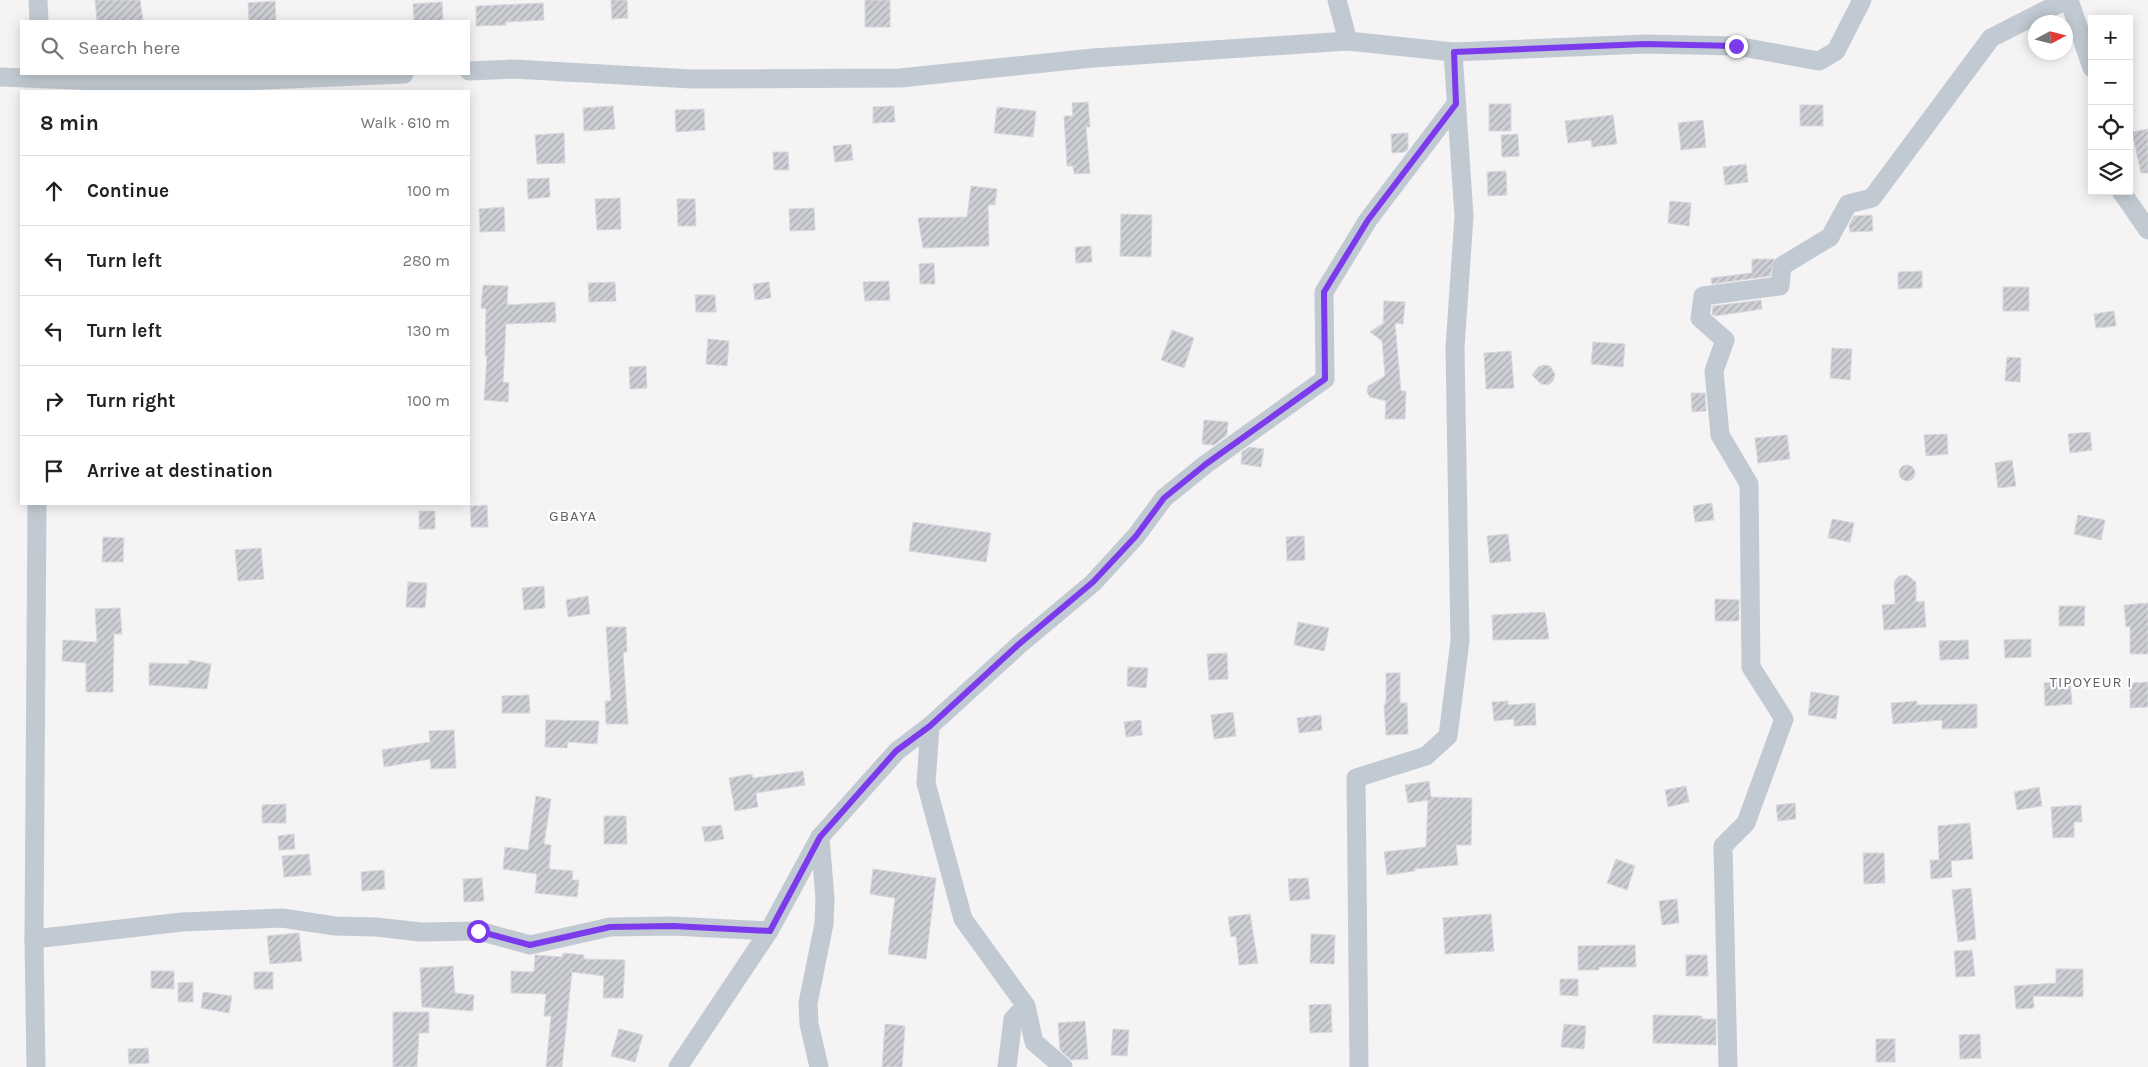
<!DOCTYPE html>
<meta charset="utf-8">
<style>
body{margin:0;font-family:Karla,sans-serif;background:#f2f2f2;color:#202124}
.controls{position:absolute;right:15px;top:15px;display:grid;overflow:hidden;border-radius:0px;box-shadow:0 2px 12px #0003}
.controls button{width:45px;height:45px;display:grid;place-items:center;padding:0;border:0;border-bottom:1px solid #e0e0e0;background:#fff;color:#202124;font:25px sans-serif}
.compass{position:absolute;left:2028px;top:15px;width:45px;height:45px;border-radius:50%;background:#fff;box-shadow:0 2px 12px #0003;rotate:83deg}
.stop{position:absolute;width:15px;height:15px;margin:-11px;border:4px solid #7c3aed;border-radius:50%;background:#fff}
.stop.end{background:#7c3aed;border-color:#fff;box-shadow:0 1px 5px #0008}
.list{margin:0;padding:0;list-style:none}
h2{display:flex;justify-content:space-between;align-items:center;height:65px;margin:0;padding:0 20px;font-size:21px}
h2 small{font-size:16px;font-weight:400;color:#757577}
.list li{display:grid;grid-template-columns:32px 1fr auto;gap:15px;align-items:center;box-sizing:border-box;height:70px;padding:0 20px;border-top:1px solid #e0e0e0}
.list b{display:block;font-size:19px;white-space:nowrap}
.list em{font-size:16px;font-style:normal;color:#757577}
.icon{flex:none;width:28px;height:28px;fill:none;stroke:currentColor;stroke-width:2;stroke-linecap:round;stroke-linejoin:round}
.map{position:relative;flex:none;width:2148px;height:1067px;overflow:hidden}
.search{position:absolute;background:#fff;box-shadow:0 2px 12px #0003;left:20px;top:20px;width:450px;height:55px;display:flex;align-items:center;gap:12px;box-sizing:border-box;padding:0 18px;border-radius:0px;color:#757577;font-size:19px}
.panel{position:absolute;background:#fff;box-shadow:0 2px 12px #0003;left:20px;top:90px;width:450px;height:415px;border-radius:0px}
.map>svg:first-child{display:block}
</style>
<div class="map">
<svg width="2148" height="1067" viewBox="0 0 2148 1067">
<defs>
<pattern id="building-hatch" width="6" height="6" patternUnits="userSpaceOnUse" patternTransform="scale(1.25)"><rect width="6" height="6" fill="#cdcfd5"/><path d="M-1 1l2-2M0 6l6-6M5 7l2-2" fill="none" stroke="#a8abb0"/></pattern>
</defs>
<rect width="100%" height="100%" fill="#f5f3f3"/>
<g fill="url(#building-hatch)" stroke="#d7d9de">
<polygon points="95,0 140,0 143,21 97,21"/>
<polygon points="611,0 627,0 628,18 612,19"/>
<rect x="865" y="0" width="25" height="27"/>
<polygon points="275,1 276,21 249,21 248,3"/>
<polygon points="442,2 443,21 414,21 413,4"/>
<polygon points="543,3 544,20 506,22 506,25 476,26 476,6"/>
<polygon points="1088,102 1090,127 1086,127 1090,173 1074,174 1073,166 1067,166 1064,116 1073,116 1072,103"/>
<rect x="1489" y="104" width="22" height="27"/>
<rect x="1800" y="105" width="23" height="21"/>
<polygon points="613,106 615,129 584,131 583,108"/>
<polygon points="894,106 895,122 873,123 873,107"/>
<polygon points="997,107 1036,111 1033,137 994,133"/>
<polygon points="704,109 705,130 676,132 675,110"/>
<polygon points="1613,115 1617,144 1592,147 1591,140 1568,143 1565,121"/>
<polygon points="1703,120 1706,147 1681,150 1678,123"/>
<polygon points="2148,129 2148,173 2141,173 2132,132"/>
<polygon points="564,133 565,163 537,164 535,135"/>
<polygon points="1408,133 1408,149 1405,152 1392,153 1391,134"/>
<polygon points="1518,134 1519,156 1502,157 1501,135"/>
<polygon points="851,144 853,160 835,162 833,146"/>
<polygon points="773,152 788,152 789,170 774,170"/>
<polygon points="1746,164 1748,182 1725,185 1723,167"/>
<polygon points="1506,171 1507,195 1488,196 1487,172"/>
<polygon points="549,178 550,197 528,199 527,179"/>
<polygon points="971,186 997,189 995,205 988,205 989,246 923,248 918,218 967,217"/>
<polygon points="620,198 621,229 597,230 595,199"/>
<polygon points="677,199 695,199 696,226 678,226"/>
<polygon points="1670,201 1691,203 1689,226 1668,223"/>
<polygon points="504,207 505,231 480,232 479,209"/>
<polygon points="814,208 815,230 790,231 789,209"/>
<polygon points="1121,214 1152,215 1151,257 1120,256"/>
<polygon points="1872,215 1873,231 1850,232 1849,225 1854,216"/>
<polygon points="1091,246 1092,262 1076,263 1075,247"/>
<polygon points="1752,259 1774,259 1770,276 1712,284 1711,278 1752,273"/>
<polygon points="934,263 935,284 920,284 919,264"/>
<polygon points="1922,271 1922,288 1898,289 1898,272"/>
<polygon points="889,281 890,300 865,301 863,282"/>
<polygon points="615,282 616,301 589,302 588,283"/>
<polygon points="769,282 771,298 755,300 753,284"/>
<polygon points="483,285 508,286 507,305 555,302 556,322 506,324 503,382 509,383 508,402 484,400 487,356 485,356 486,309 481,308"/>
<rect x="2003" y="287" width="26" height="24"/>
<polygon points="695,295 715,295 716,312 696,312"/>
<polygon points="1761,300 1762,309 1715,316 1712,314 1713,306"/>
<polygon points="1384,301 1405,302 1403,324 1395,323 1401,391 1406,391 1405,419 1385,419 1386,401 1370,397 1367,392 1368,386 1385,376 1382,341 1370,332 1385,322 1383,322"/>
<polygon points="2114,311 2116,326 2096,328 2094,314"/>
<polygon points="1172,330 1194,338 1184,368 1161,360"/>
<polygon points="708,339 729,341 727,366 706,364"/>
<polygon points="1593,342 1625,344 1623,367 1591,364"/>
<polygon points="1832,348 1852,349 1850,380 1830,378"/>
<polygon points="1511,351 1514,388 1486,389 1484,353"/>
<polygon points="2007,357 2021,358 2020,382 2005,381"/>
<polygon points="1544,365 1550,366 1555,374 1553,381 1548,385 1541,384 1532,375 1538,367"/>
<polygon points="646,366 647,388 630,389 629,367"/>
<polygon points="1691,393 1705,393 1706,411 1692,412"/>
<polygon points="1204,420 1228,422 1227,435 1214,445 1202,444"/>
<polygon points="2090,432 2092,450 2070,453 2068,434"/>
<polygon points="1947,434 1948,454 1926,456 1924,435"/>
<polygon points="1787,435 1790,459 1758,463 1755,438"/>
<polygon points="1249,447 1264,449 1261,467 1241,464 1242,452"/>
<polygon points="2012,460 2016,486 1998,488 1995,463"/>
<circle cx="1907" cy="473" r="8"/>
<polygon points="1712,503 1714,520 1695,522 1693,506"/>
<polygon points="487,505 488,527 471,527 470,506"/>
<rect x="419" y="511" width="16" height="18"/>
<polygon points="2078,515 2105,520 2101,540 2074,534"/>
<polygon points="1832,519 1854,523 1850,542 1828,538"/>
<polygon points="913,522 991,533 986,562 909,551"/>
<polygon points="1508,534 1511,561 1490,563 1487,536"/>
<polygon points="1304,536 1305,560 1287,561 1286,537"/>
<polygon points="103,537 124,538 123,562 102,562"/>
<polygon points="261,548 264,579 238,581 235,550"/>
<polygon points="1907,575 1916,582 1916,602 1924,601 1926,627 1884,630 1882,605 1895,604 1894,582 1899,576"/>
<polygon points="408,582 427,583 425,608 406,607"/>
<polygon points="544,586 545,608 524,610 522,588"/>
<polygon points="588,596 590,614 568,617 566,600"/>
<polygon points="1715,599 1739,600 1739,621 1715,621"/>
<polygon points="2148,603 2148,654 2130,654 2130,626 2126,627 2124,605"/>
<polygon points="2059,606 2085,606 2084,626 2059,626"/>
<polygon points="120,608 122,634 114,634 113,692 86,692 86,663 62,661 63,640 97,642 95,609"/>
<polygon points="1545,612 1549,639 1493,640 1492,615"/>
<polygon points="1298,622 1329,628 1324,651 1294,645"/>
<polygon points="606,627 626,627 627,652 623,652 628,724 606,724 605,701 611,701"/>
<polygon points="2031,639 2031,657 2005,658 2004,640"/>
<polygon points="1968,640 1969,659 1940,660 1939,641"/>
<polygon points="1227,653 1228,679 1209,680 1207,654"/>
<polygon points="189,660 211,664 207,689 149,685 149,663 189,664"/>
<polygon points="1128,667 1148,668 1146,688 1127,686"/>
<polygon points="1386,673 1400,673 1400,703 1407,703 1408,734 1386,735 1384,704 1386,704"/>
<polygon points="2070,681 2072,704 2045,706 2044,683"/>
<polygon points="2148,682 2148,707 2130,708 2130,683"/>
<polygon points="1811,692 1839,696 1836,719 1808,715"/>
<polygon points="529,695 530,713 502,713 502,696"/>
<polygon points="1508,701 1508,705 1535,703 1536,725 1514,726 1514,719 1494,721 1492,702"/>
<polygon points="1917,701 1917,705 1977,704 1977,728 1942,729 1942,720 1893,724 1891,703"/>
<polygon points="1233,712 1236,736 1214,739 1211,715"/>
<polygon points="1321,715 1322,730 1299,733 1297,718"/>
<polygon points="546,720 599,721 597,744 568,742 567,748 545,747"/>
<polygon points="1141,720 1142,735 1126,737 1124,722"/>
<polygon points="454,730 456,768 431,769 430,759 384,767 382,750 430,742 429,731"/>
<polygon points="803,771 805,785 756,793 758,807 735,811 729,778 752,774 753,778"/>
<polygon points="1429,781 1431,797 1472,798 1471,845 1456,845 1458,865 1415,869 1415,871 1387,875 1384,852 1426,847 1428,800 1408,803 1405,785"/>
<polygon points="1686,786 1689,802 1668,807 1665,790"/>
<polygon points="2039,787 2042,806 2017,810 2014,792"/>
<polygon points="536,796 551,799 544,844 551,845 549,869 573,871 572,880 579,880 577,897 535,893 537,874 503,869 505,847 528,850"/>
<polygon points="1795,803 1796,819 1778,821 1776,805"/>
<polygon points="286,804 286,823 262,823 262,805"/>
<polygon points="2081,805 2082,822 2074,822 2074,837 2053,838 2051,807"/>
<polygon points="604,816 626,816 627,844 604,844"/>
<polygon points="1970,823 1973,859 1951,861 1952,877 1931,879 1930,860 1939,860 1938,826"/>
<polygon points="721,825 724,839 705,842 702,827"/>
<polygon points="294,834 295,849 279,850 278,836"/>
<polygon points="1863,853 1884,853 1885,883 1864,884"/>
<polygon points="309,854 311,875 284,877 282,856"/>
<polygon points="1616,859 1635,866 1627,890 1607,883"/>
<polygon points="873,869 936,878 926,959 888,954 895,898 870,894"/>
<polygon points="384,870 385,889 362,891 361,872"/>
<polygon points="482,878 484,901 464,902 463,879"/>
<polygon points="1308,878 1310,899 1290,901 1288,879"/>
<polygon points="1971,888 1976,939 1958,942 1952,890"/>
<polygon points="1677,899 1679,923 1662,925 1659,901"/>
<polygon points="1250,914 1258,963 1239,965 1236,936 1231,937 1228,917"/>
<polygon points="1491,914 1494,951 1445,954 1443,918"/>
<polygon points="299,933 302,961 270,964 267,936"/>
<polygon points="1311,934 1335,935 1334,964 1310,963"/>
<polygon points="1635,945 1636,967 1599,967 1599,970 1578,970 1578,946"/>
<polygon points="1972,950 1975,976 1956,977 1954,951"/>
<polygon points="563,953 584,955 584,959 625,960 623,998 603,998 604,976 572,972 562,1067 546,1067 551,1016 544,1016 546,994 511,993 511,971 534,972 535,955 562,957"/>
<polygon points="1686,955 1707,955 1708,976 1686,976"/>
<polygon points="453,966 455,993 474,995 473,1011 422,1007 420,968"/>
<polygon points="2056,969 2083,969 2083,997 2033,996 2034,1008 2016,1009 2014,986 2056,983"/>
<polygon points="151,971 174,971 174,989 151,988"/>
<rect x="254" y="972" width="19" height="17"/>
<polygon points="1560,979 1578,979 1578,996 1560,995"/>
<polygon points="193,982 193,1002 178,1002 178,983"/>
<polygon points="203,992 232,996 229,1013 201,1008"/>
<polygon points="1331,1004 1332,1032 1310,1033 1309,1005"/>
<polygon points="393,1012 429,1012 429,1033 419,1033 417,1067 393,1067"/>
<polygon points="1653,1015 1702,1016 1702,1019 1716,1019 1716,1045 1653,1043"/>
<polygon points="1085,1021 1088,1059 1071,1060 1060,1050 1058,1023"/>
<polygon points="885,1024 905,1026 902,1067 882,1067"/>
<polygon points="1564,1024 1586,1026 1584,1049 1561,1047"/>
<polygon points="619,1029 643,1035 635,1062 611,1056"/>
<polygon points="1113,1029 1129,1030 1127,1056 1111,1055"/>
<polygon points="1980,1034 1981,1058 1960,1059 1959,1035"/>
<rect x="1876" y="1039" width="19" height="23"/>
<polygon points="148,1048 149,1063 129,1064 128,1049"/>
</g>
<g fill="none" stroke-linecap="round" stroke-linejoin="round">
<g stroke="#c1cad2" stroke-width="19">
<polyline points="38,0 39,21"/>
<polyline points="1337,0 1348,41"/>
<polyline points="2069,0 2092,68"/>
<polyline points="469,71 513,69 692,79 900,78 1093,58 1348,41 1453,52 1645,44 1736,46 1819,61 1836,51 1862,0"/>
<polyline points="0,77 173,84 404,74"/>
<polyline points="2121,191 2148,230"/>
<polyline points="930,726 926,783 963,919 1026,1006 1034,1042 1063,1067"/>
<polyline points="34,939 182,922 282,918 335,926 376,927 421,932 479,931 530,945 610,927 673,926 769,931"/>
<polyline points="36,1067 34,939 37,504"/>
<polyline points="678,1067 769,931 820,837 897,751 930,726 1019,645 1093,583 1136,536 1164,498 1206,464 1325,379 1324,292 1368,220 1456,104"/>
<polyline points="819,1067 809,1024 808,1003 824,924 825,899 820,837"/>
<polyline points="1007,1067 1013,1019 1026,1006"/>
<polyline points="1359,1067 1356,778 1426,756 1448,736 1460,641 1455,348 1464,216 1453,52"/>
<polyline points="1728,1067 1723,846 1746,823 1784,719 1751,667 1749,484 1720,435 1714,371 1725,340 1700,318 1703,296 1780,286 1782,266 1830,237 1848,204 1872,198 1991,38 2066,0"/>
</g>
</g>
<g fill="none" stroke-linecap="round" stroke-linejoin="round">
<polyline stroke="#7c3aed" stroke-width="6" points="478,931 530,945 610,927 673,926 770,931 820,837 896,751 930,726 1018,645 1093,582 1136,536 1164,498 1206,464 1325,379 1324,292 1368,220 1456,104 1454,52 1645,44 1736,46"/>
</g>
<g text-anchor="middle" stroke-width="4.5" stroke-linejoin="round" paint-order="stroke">
<g font-size="15" letter-spacing="1" fill="#5f6368" stroke="#fff">
<text x="573" y="521">GBAYA</text>
<text x="2091" y="687">TIPOYEUR I</text>
</g>
</g>
</svg>
<div class="controls">
<button>+</button>
<button>−</button>
<button><svg class="icon" aria-label="locate" viewBox="0 0 24 24"><circle cx="12" cy="12" r="6"/><path d="M12 2v4M12 18v4M2 12h4M18 12h4"/></svg></button>
<button><svg class="icon" aria-label="layers" viewBox="0 0 24 24"><path d="M12 4l9 5-9 5-9-5zM3 14l9 5 9-5"/></svg></button>
</div>
<svg class="compass" viewBox="-18 -18 36 36"><path d="M0-13l5 13h-10z" fill="#e53935"/><path d="M0 13l5-13h-10z" fill="#757577"/></svg>
<div class="stop" style="left:478px;top:931px"></div>
<div class="stop end" style="left:1736px;top:46px"></div>
<div class="search"><svg class="icon" aria-label="search" viewBox="0 0 24 24"><circle cx="10" cy="10" r="6"/><path d="M15 15l6 6"/></svg>Search here</div>
<section class="panel">
<h2>8 min<small>Walk · 610 m</small></h2>
<ul class="list">
<li><svg class="icon" aria-label="ahead" viewBox="0 0 24 24"><path d="M12 20V5M6 11l6-6 6 6"/></svg><div><b>Continue</b></div><em>100 m</em></li>
<li><svg class="icon" aria-label="left" viewBox="0 0 24 24"><path d="M17 20v-9H6M10 6l-5 5 5 5"/></svg><div><b>Turn left</b></div><em>280 m</em></li>
<li><svg class="icon" aria-label="left" viewBox="0 0 24 24"><path d="M17 20v-9H6M10 6l-5 5 5 5"/></svg><div><b>Turn left</b></div><em>130 m</em></li>
<li><svg class="icon" aria-label="right" viewBox="0 0 24 24"><path d="M7 20v-9h11M14 6l5 5-5 5"/></svg><div><b>Turn right</b></div><em>100 m</em></li>
<li><svg class="icon" aria-label="arrive" viewBox="0 0 24 24"><path d="M6 21V4h12l-3 4 3 4H6"/></svg><div><b>Arrive at destination</b></div></li>
</ul>
</section>
</div>
